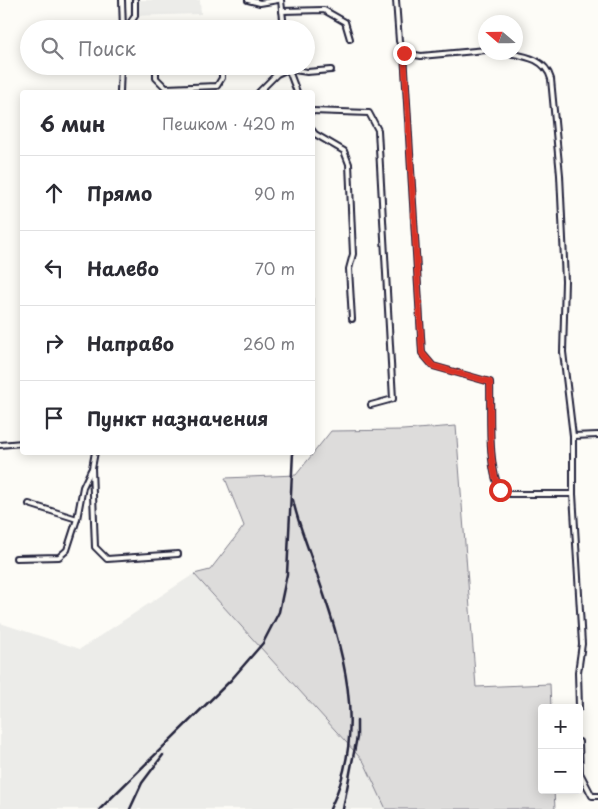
<!DOCTYPE html>
<html lang="ru">
<meta charset="utf-8">
<style>
body{margin:0;font-family:"Playpen Sans",sans-serif;background:#f7f7f7;color:#2b2b33}
.controls{position:absolute;right:15px;bottom:15px;display:grid;overflow:hidden;border-radius:5px;box-shadow:0 2px 12px #0003}
.controls button{width:45px;height:45px;display:grid;place-items:center;padding:0;border:0;border-bottom:1px solid #e1e1e2;background:#fff;color:#2b2b33;font:25px sans-serif}
.compass{position:absolute;left:478px;top:15px;width:45px;height:45px;border-radius:50%;background:#fff;box-shadow:0 2px 12px #0003;rotate:290deg}
.stop{position:absolute;width:15px;height:15px;margin:-11px;border:4px solid #d93025;border-radius:50%;background:#fff}
.stop.end{background:#d93025;border-color:#fff;box-shadow:0 1px 5px #0008}
.list{margin:0;padding:0;list-style:none}
h2{display:flex;justify-content:space-between;align-items:center;height:65px;margin:0;padding:0 20px;font-size:21px}
h2 small{font-size:16px;font-weight:400;color:#7c7c81}
.list li{display:grid;grid-template-columns:32px 1fr auto;gap:15px;align-items:center;box-sizing:border-box;height:75px;padding:0 20px;border-top:1px solid #e1e1e2}
.list b{display:block;font-size:19px;white-space:nowrap}
.list em{font-size:16px;font-style:normal;color:#7c7c81}
.icon{flex:none;width:28px;height:28px;fill:none;stroke:currentColor;stroke-width:2;stroke-linecap:round;stroke-linejoin:round}
.map{position:relative;flex:none;width:598px;height:809px;overflow:hidden}
.search{position:absolute;background:#fff;box-shadow:0 2px 12px #0003;left:20px;top:20px;width:295px;height:55px;display:flex;align-items:center;gap:12px;box-sizing:border-box;padding:0 18px;border-radius:28px;color:#7c7c81;font-size:19px}
.panel{position:absolute;background:#fff;box-shadow:0 2px 12px #0003;left:20px;top:90px;width:295px;height:365px;border-radius:5px}
.map>svg:first-child{display:block}
</style>
<div class="map">
<svg width="598" height="809" viewBox="0 0 598 809">
<rect width="100%" height="100%" fill="#fdfcf7"/>
<filter id="ink" filterUnits="userSpaceOnUse"><feTurbulence type="fractalNoise" baseFrequency=".02" numOctaves="2"/><feDisplacementMap in="SourceGraphic" scale="10" xChannelSelector="R" yChannelSelector="G"/><feConvolveMatrix kernelMatrix="1 2 1 2 8 2 1 2 1" color-interpolation-filters="sRGB"/></filter>
<g filter="url(#ink)">
<g fill="#ecece9">
<polygon points="130,0 200,0 201,14 130,16"/>
<polygon points="194,574 364,762 386,809 0,809 0,623 80,649"/>
</g>
<polygon fill="#dddcdb" stroke="#807f8b" points="456,426 476,687 550,684 551,708 542,708 542,790 554,790 555,809 386,809 364,762 194,574 210,570 244,526 225,478 296,475 331,431 403,430"/>
<g fill="none" stroke-linecap="round" stroke-linejoin="round">
<g stroke="#22223b" stroke-width="8">
<g id="lane">
<polyline points="122,0 123,29"/>
<polyline points="248,0 260,3 278,0"/>
<polyline points="281,0 284,29"/>
<path d="M396,0L399,41L404,53L422,353L433,366L490,382C491,412 487,466 500,490L510,494H573"/>
<polyline points="282,11 324,10 345,22 350,39"/>
<polyline points="126,29 135,16 135,0"/>
<polyline points="246,29 284,28"/>
<path d="M503,52C522,56 545,57 551,79L560,175L565,281L563,352L573,436V494L582,644L578,672L579,708"/>
<polyline points="404,53 421,56 486,50"/>
<polyline points="156,66 156,78 166,88 217,86 222,78 222,66"/>
<polyline points="288,68 297,92"/>
<polyline points="120,92 121,66"/>
<polyline points="259,92 277,74 288,69 307,72 331,70"/>
<polyline points="312,111 369,113 378,130 393,399 371,405"/>
<polyline points="312,130 315,134 344,151 349,164 353,254 349,269 352,319"/>
<polyline points="573,436 598,435"/>
<polyline points="0,445 22,443"/>
<polyline points="95,452 92,468 95,547 107,559 178,554"/>
<polyline points="29,504 77,519 83,487 91,470"/>
<polyline points="16,558 59,557 67,550 77,519"/>
<polyline points="579,742 580,773 592,796 598,796"/>
</g>
</g>
<use href="#lane" stroke="#fdfcf7" stroke-width="4"/>
<g stroke="#22223b" stroke-width="2.5">
<polyline points="312,291 312,362"/>
<path d="M293,500C298,524 308,546 315,569C343,648 369,729 330,809"/>
<polyline points="100,809 231,680 263,643 279,612 287,574 293,452"/>
<polyline points="130,809 142,783 163,755"/>
<polyline points="343,809 357,737 357,720"/>
</g>
</g>
</g>
<g fill="none" stroke-linecap="round" stroke-linejoin="round" filter="url(#ink)">
<path stroke="#d93025" stroke-width="6" d="M404,53L422,353L433,366L490,382C491,411 487,466 500,490"/>
</g>
</svg>
<div class="controls">
<button>+</button>
<button>−</button>
</div>
<svg class="compass" viewBox="-18 -18 36 36"><path d="M0-13l5 13h-10z" fill="#e53935"/><path d="M0 13l5-13h-10z" fill="#7c7c81"/></svg>
<div class="stop" style="left:500px;top:490px"></div>
<div class="stop end" style="left:404px;top:53px"></div>
<div class="search"><svg class="icon" aria-label="search" viewBox="0 0 24 24"><circle cx="10" cy="10" r="6"/><path d="M15 15l6 6"/></svg>Поиск</div>
<section class="panel">
<h2>6 мин<small>Пешком · 420 m</small></h2>
<ul class="list">
<li><svg class="icon" aria-label="ahead" viewBox="0 0 24 24"><path d="M12 20V5M6 11l6-6 6 6"/></svg><div><b>Прямо</b></div><em>90 m</em></li>
<li><svg class="icon" aria-label="left" viewBox="0 0 24 24"><path d="M17 20v-9H6M10 6l-5 5 5 5"/></svg><div><b>Налево</b></div><em>70 m</em></li>
<li><svg class="icon" aria-label="right" viewBox="0 0 24 24"><path d="M7 20v-9h11M14 6l5 5-5 5"/></svg><div><b>Направо</b></div><em>260 m</em></li>
<li><svg class="icon" aria-label="arrive" viewBox="0 0 24 24"><path d="M6 21V4h12l-3 4 3 4H6"/></svg><div><b>Пункт назначения</b></div></li>
</ul>
</section>
</div>
